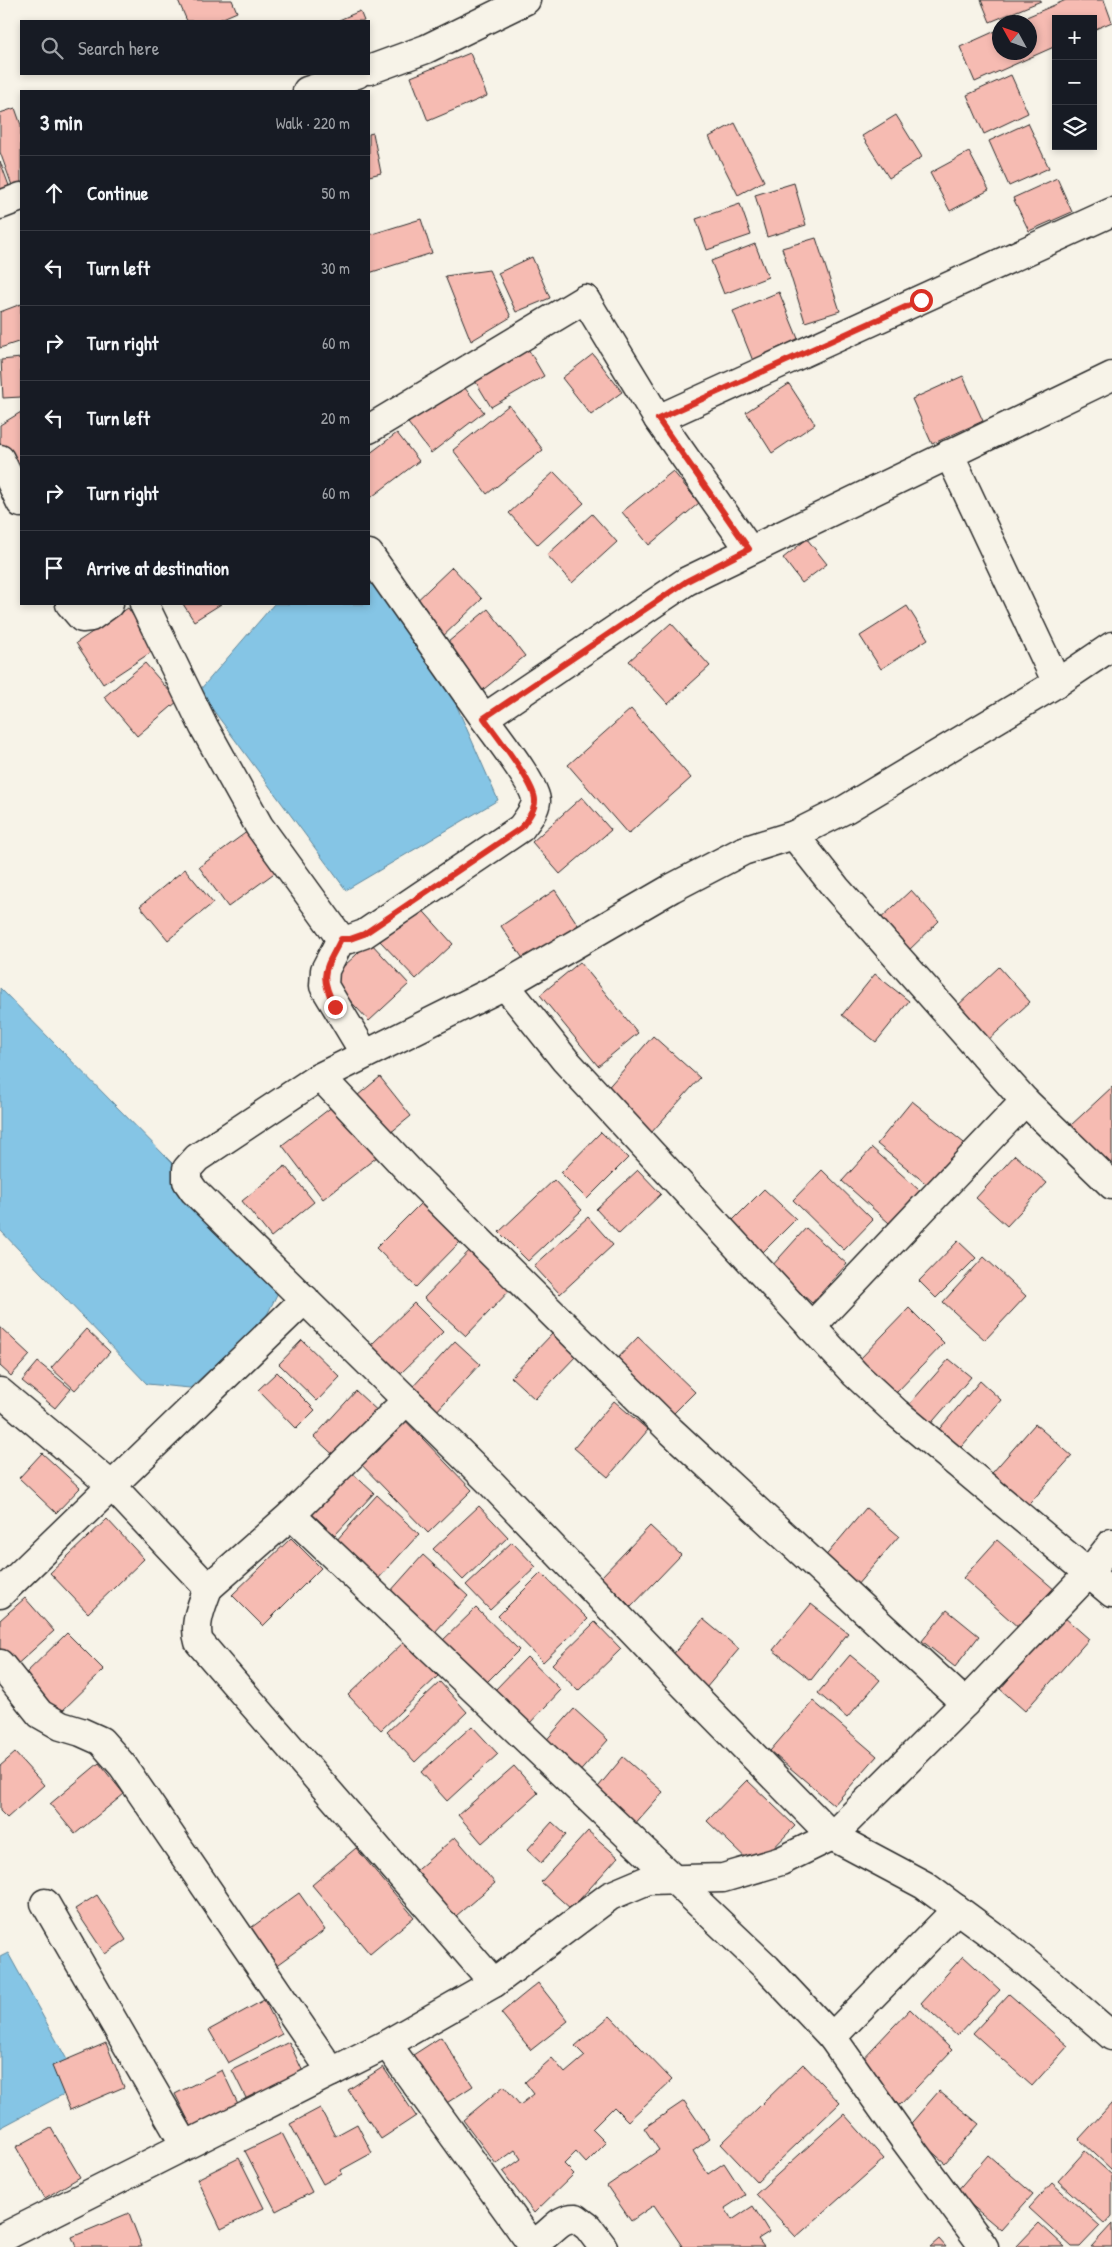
<!DOCTYPE html>
<meta charset="utf-8">
<style>
body{margin:0;font-family:"Patrick Hand",sans-serif;background:#20242c;color:#f1f3f6}
.controls{position:absolute;right:15px;top:15px;display:grid;overflow:hidden;border-radius:0px;box-shadow:0 2px 8px #0003}
.controls button{width:45px;height:45px;display:grid;place-items:center;padding:0;border:0;border-bottom:1px solid #363941;background:#171b24;color:#f1f3f6;font:25px sans-serif}
.compass{position:absolute;left:992px;top:15px;width:45px;height:45px;border-radius:50%;background:#171b24;box-shadow:0 2px 8px #0003;rotate:310deg}
.stop{position:absolute;width:15px;height:15px;margin:-11px;border:4px solid #d93025;border-radius:50%;background:#fff}
.stop.end{background:#d93025;border-color:#fff;box-shadow:0 1px 5px #0008}
.list{margin:0;padding:0;list-style:none}
h2{display:flex;justify-content:space-between;align-items:center;height:65px;margin:0;padding:0 20px;font-size:21px}
h2 small{font-size:16px;font-weight:400;color:#9ea1a6}
.list li{display:grid;grid-template-columns:32px 1fr auto;gap:15px;align-items:center;box-sizing:border-box;height:75px;padding:0 20px;border-top:1px solid #363941}
.list b{display:block;font-size:19px;white-space:nowrap}
.list em{font-size:16px;font-style:normal;color:#9ea1a6}
.icon{flex:none;width:28px;height:28px;fill:none;stroke:currentColor;stroke-width:2;stroke-linecap:round;stroke-linejoin:round}
.map{position:relative;flex:none;width:1112px;height:2247px;overflow:hidden}
.search{position:absolute;background:#171b24;box-shadow:0 2px 8px #0003;left:20px;top:20px;width:350px;height:55px;display:flex;align-items:center;gap:12px;box-sizing:border-box;padding:0 18px;border-radius:0px;color:#9ea1a6;font-size:19px}
.panel{position:absolute;background:#171b24;box-shadow:0 2px 8px #0003;left:20px;top:90px;width:350px;height:515px;border-radius:0px}
.map>svg:first-child{display:block}
</style>
<div class="map">
<svg width="1112" height="2247" viewBox="0 0 1112 2247">
<rect width="100%" height="100%" fill="#f7f3e8"/>
<filter id="ink" filterUnits="userSpaceOnUse"><feTurbulence type="fractalNoise" baseFrequency=".02" numOctaves="2"/><feDisplacementMap in="SourceGraphic" scale="10" xChannelSelector="R" yChannelSelector="G"/><feConvolveMatrix kernelMatrix="1 2 1 2 8 2 1 2 1" color-interpolation-filters="sRGB"/></filter>
<g filter="url(#ink)">
<g fill="#85c5e5" stroke="#61879b">
<polygon points="369,568 411,602 498,800 346,890 199,691 274,604 369,604"/>
<polygon points="0,988 285,1278 265,1319 190,1388 147,1384 0,1230"/>
<polygon points="8,1953 81,2085 0,2128 0,1957"/>
</g>
<g fill="#f6bbb2" stroke="#2b2b2b">
<polygon points="178,0 232,0 237,12 216,21 187,21"/>
<polygon points="981,0 1041,0 1041,1 990,22"/>
<polygon points="1066,0 1104,0 1112,22 1093,30 1093,19 1056,19 1056,46 975,82 960,47 1000,29 1000,52 1030,52 1030,22 1015,22"/>
<polygon points="360,11 364,21 339,21 339,20"/>
<polygon points="470,53 487,96 428,121 411,77"/>
<polygon points="1011,75 1028,113 984,134 967,95"/>
<polygon points="15,108 21,125 21,189 14,191 0,152 0,113"/>
<polygon points="896,115 922,157 889,178 862,136"/>
<polygon points="735,123 764,181 738,195 709,137"/>
<polygon points="1028,123 1049,168 1009,186 989,141"/>
<polygon points="373,133 381,173 369,176 369,134"/>
<polygon points="969,152 989,190 950,211 930,173"/>
<polygon points="0,161 12,194 0,198"/>
<polygon points="1057,178 1072,212 1029,231 1013,198"/>
<polygon points="794,183 806,225 767,237 755,195"/>
<polygon points="740,204 751,235 707,250 696,219"/>
<polygon points="421,219 432,253 369,273 369,235"/>
<polygon points="816,238 840,311 805,322 782,248"/>
<polygon points="755,244 768,277 724,294 711,261"/>
<polygon points="532,257 550,298 516,312 498,273"/>
<polygon points="489,270 511,317 471,341 445,276"/>
<polygon points="779,292 801,346 755,366 733,311"/>
<polygon points="21,304 21,341 0,348 0,312"/>
<polygon points="524,342 544,376 491,407 471,374"/>
<polygon points="593,354 622,392 591,415 562,378"/>
<polygon points="21,358 21,397 3,398 1,360"/>
<polygon points="963,376 983,421 932,444 912,399"/>
<polygon points="460,382 484,412 431,453 408,423"/>
<polygon points="789,384 815,424 772,453 746,412"/>
<polygon points="509,405 543,450 487,494 453,450"/>
<polygon points="21,412 21,461 13,466 0,444 0,425"/>
<polygon points="397,433 419,461 369,499 369,454"/>
<polygon points="673,471 699,503 649,545 622,512"/>
<polygon points="554,472 584,503 538,545 509,513"/>
<polygon points="592,514 617,542 572,583 547,555"/>
<polygon points="807,539 827,564 802,583 783,558"/>
<polygon points="452,567 482,599 439,640 409,608"/>
<polygon points="183,604 221,604 194,621"/>
<polygon points="907,606 928,639 881,669 860,636"/>
<polygon points="128,608 156,649 103,684 76,643"/>
<polygon points="488,609 525,656 479,693 442,647"/>
<polygon points="671,623 710,666 668,704 629,661"/>
<polygon points="145,663 178,701 137,736 104,697"/>
<polygon points="631,709 691,778 628,834 568,765"/>
<polygon points="582,797 611,830 560,874 532,842"/>
<polygon points="248,831 277,871 228,907 199,867"/>
<polygon points="185,869 213,903 168,940 140,906"/>
<polygon points="555,890 580,928 526,963 501,926"/>
<polygon points="911,890 939,921 905,954 876,923"/>
<polygon points="418,905 453,944 416,979 380,941"/>
<polygon points="370,942 409,984 369,1021 330,979"/>
<polygon points="580,962 638,1033 598,1066 540,995"/>
<polygon points="999,967 1030,1002 987,1041 956,1007"/>
<polygon points="875,974 909,1001 876,1042 842,1015"/>
<polygon points="653,1036 700,1078 651,1133 605,1091"/>
<polygon points="380,1077 411,1116 384,1138 352,1100"/>
<polygon points="1112,1087 1112,1171 1070,1126"/>
<polygon points="912,1101 969,1147 934,1190 877,1144"/>
<polygon points="337,1103 377,1157 323,1199 282,1145"/>
<polygon points="601,1132 628,1158 587,1199 561,1173"/>
<polygon points="872,1148 928,1198 898,1231 842,1181"/>
<polygon points="1015,1155 1047,1183 1007,1226 976,1198"/>
<polygon points="285,1166 314,1202 271,1237 242,1201"/>
<polygon points="638,1170 661,1194 619,1234 596,1209"/>
<polygon points="822,1170 873,1220 844,1250 793,1200"/>
<polygon points="554,1180 582,1210 528,1261 499,1232"/>
<polygon points="764,1189 796,1219 763,1252 731,1222"/>
<polygon points="422,1202 461,1241 416,1287 376,1248"/>
<polygon points="588,1217 613,1245 560,1294 534,1266"/>
<polygon points="806,1228 847,1264 812,1303 771,1267"/>
<polygon points="958,1241 976,1258 936,1298 919,1281"/>
<polygon points="472,1248 513,1287 466,1336 424,1298"/>
<polygon points="984,1257 1026,1296 985,1340 943,1302"/>
<polygon points="414,1303 443,1332 399,1375 370,1346"/>
<polygon points="909,1308 944,1343 896,1393 860,1359"/>
<polygon points="0,1327 30,1355 11,1376 0,1366"/>
<polygon points="86,1329 110,1352 75,1390 51,1368"/>
<polygon points="553,1333 577,1355 535,1399 511,1377"/>
<polygon points="638,1337 695,1392 673,1414 616,1360"/>
<polygon points="302,1340 340,1377 317,1401 279,1364"/>
<polygon points="455,1341 480,1364 434,1414 409,1391"/>
<polygon points="949,1359 971,1377 928,1427 906,1408"/>
<polygon points="38,1362 71,1389 55,1408 22,1381"/>
<polygon points="277,1372 315,1410 296,1429 258,1390"/>
<polygon points="980,1381 1001,1400 957,1452 935,1434"/>
<polygon points="356,1391 382,1415 340,1461 314,1437"/>
<polygon points="614,1401 648,1430 608,1477 574,1448"/>
<polygon points="398,1413 472,1490 428,1533 354,1457"/>
<polygon points="1035,1424 1072,1456 1022,1512 986,1480"/>
<polygon points="42,1453 80,1488 56,1513 19,1478"/>
<polygon points="349,1470 374,1493 335,1535 310,1512"/>
<polygon points="377,1495 419,1534 377,1580 335,1542"/>
<polygon points="479,1506 508,1537 463,1580 433,1549"/>
<polygon points="866,1508 899,1536 856,1586 823,1559"/>
<polygon points="107,1519 144,1559 88,1613 50,1573"/>
<polygon points="650,1526 681,1555 631,1607 601,1577"/>
<polygon points="291,1538 321,1568 263,1626 232,1595"/>
<polygon points="997,1540 1055,1590 1020,1629 963,1578"/>
<polygon points="512,1542 536,1567 490,1610 466,1585"/>
<polygon points="423,1555 468,1596 434,1633 389,1593"/>
<polygon points="541,1573 588,1619 543,1662 498,1616"/>
<polygon points="25,1598 54,1631 13,1668 0,1654 0,1620"/>
<polygon points="811,1604 848,1633 811,1680 773,1650"/>
<polygon points="476,1608 519,1650 483,1686 440,1643"/>
<polygon points="947,1610 979,1636 955,1667 922,1641"/>
<polygon points="1064,1617 1089,1639 1025,1711 1000,1689"/>
<polygon points="703,1619 739,1649 706,1688 671,1657"/>
<polygon points="595,1622 621,1649 578,1691 552,1664"/>
<polygon points="67,1633 104,1670 57,1716 20,1679"/>
<polygon points="405,1641 438,1676 381,1730 348,1695"/>
<polygon points="850,1655 880,1680 847,1718 818,1693"/>
<polygon points="527,1657 561,1690 528,1725 493,1692"/>
<polygon points="440,1682 467,1712 415,1762 387,1732"/>
<polygon points="813,1701 877,1756 834,1805 770,1751"/>
<polygon points="574,1709 608,1740 576,1776 542,1745"/>
<polygon points="472,1726 498,1754 447,1801 421,1772"/>
<polygon points="15,1753 44,1785 7,1818 0,1811 0,1766"/>
<polygon points="623,1757 663,1792 633,1826 594,1792"/>
<polygon points="99,1763 124,1794 75,1834 50,1804"/>
<polygon points="514,1766 538,1793 482,1843 458,1815"/>
<polygon points="747,1780 795,1826 755,1867 707,1821"/>
<polygon points="552,1822 566,1835 541,1863 527,1850"/>
<polygon points="588,1831 618,1857 571,1909 541,1882"/>
<polygon points="455,1837 495,1883 450,1921 411,1875"/>
<polygon points="356,1848 414,1917 370,1954 312,1885"/>
<polygon points="299,1893 325,1930 271,1969 245,1932"/>
<polygon points="97,1895 126,1940 105,1954 75,1909"/>
<polygon points="963,1956 1000,1990 957,2036 921,2003"/>
<polygon points="538,1983 568,2021 531,2050 501,2013"/>
<polygon points="1009,1994 1068,2046 1032,2086 973,2033"/>
<polygon points="264,2000 282,2034 228,2063 209,2030"/>
<polygon points="910,2009 952,2050 900,2105 857,2065"/>
<polygon points="610,2016 672,2080 628,2121 614,2107 592,2129 606,2143 586,2163 576,2152 564,2164 574,2174 534,2213 503,2172 521,2159 515,2150 496,2164 463,2120 504,2086 520,2105 534,2094 525,2082 552,2058 565,2073 585,2056 575,2046"/>
<polygon points="441,2037 473,2086 442,2106 410,2057"/>
<polygon points="289,2042 305,2076 249,2104 232,2070"/>
<polygon points="106,2043 124,2087 70,2110 52,2066"/>
<polygon points="803,2064 840,2103 757,2182 721,2144"/>
<polygon points="383,2067 416,2116 381,2139 348,2090"/>
<polygon points="222,2070 240,2108 194,2132 175,2094"/>
<polygon points="939,2091 979,2124 945,2163 906,2129"/>
<polygon points="684,2101 710,2139 693,2151 708,2174 724,2163 745,2195 725,2208 732,2220 753,2206 769,2232 758,2239 764,2247 680,2247 682,2246 654,2205 631,2221 607,2186 659,2150 644,2128"/>
<polygon points="1112,2103 1112,2170 1079,2139"/>
<polygon points="320,2108 335,2136 357,2124 372,2153 341,2170 342,2174 323,2184 290,2124"/>
<polygon points="844,2114 884,2159 796,2237 756,2194"/>
<polygon points="51,2128 80,2177 45,2198 16,2147"/>
<polygon points="282,2133 312,2192 276,2211 245,2151"/>
<polygon points="1085,2151 1112,2175 1112,2216 1105,2224 1058,2181"/>
<polygon points="988,2155 1033,2194 1001,2230 956,2192"/>
<polygon points="239,2158 264,2208 221,2229 197,2179"/>
<polygon points="1052,2183 1100,2226 1080,2247 1072,2247 1029,2208"/>
<polygon points="129,2213 142,2247 76,2247 72,2237"/>
<polygon points="1039,2223 1065,2247 1016,2247"/>
<polygon points="1112,2224 1112,2247 1091,2247"/>
<polygon points="939,2239 946,2247 930,2247"/>
</g>
<g fill="none" stroke-linecap="round" stroke-linejoin="round">
<g stroke="#2b2b2b" stroke-width="31">
<g id="street">
<polyline points="369,70 426,49 526,0"/>
<polyline points="307,91 357,74"/>
<polyline points="0,205 21,197"/>
<polyline points="658,419 1112,212"/>
<polyline points="369,429 585,299 658,419 749,549"/>
<polyline points="949,454 1057,683"/>
<polyline points="0,459 21,503"/>
<polyline points="369,554 484,718"/>
<polyline points="70,604 82,618 91,617 109,604"/>
<path d="M144,604L204,727L259,826L341,939H350L364,934L521,828C526,821 535,811 536,801C536,785 495,734 484,718L687,581L1112,376"/>
<polyline points="794,835 846,809 1057,683 1112,646"/>
<polyline points="341,939 325,970 324,986 365,1054"/>
<polyline points="505,985 565,1060 855,1374 897,1413 1112,1593"/>
<polyline points="321,1077 413,1175 671,1431 965,1703"/>
<polyline points="1112,1185 1025,1101 836,888 794,835 743,851 672,888 505,985 316,1079 197,1158 187,1169 187,1181 194,1191 492,1484 682,1683 832,1836 924,1885 1007,1946 1112,2036"/>
<polyline points="811,1327 1025,1101"/>
<polyline points="0,1392 112,1486 208,1588 291,1515 407,1400"/>
<polyline points="291,1515 767,1968 832,2037 904,2139 984,2247"/>
<path d="M208,1588C202,1606 193,1623 199,1642L494,1983"/>
<polyline points="0,1594 305,1299"/>
<polyline points="0,1664 40,1714 61,1726 81,1732 101,1741 123,1766 332,2072"/>
<polyline points="45,1903 185,2145"/>
<polyline points="832,2037 957,1909"/>
<path d="M387,2044L528,2239L535,2242C551,2235 558,2217 576,2218L588,2227L603,2247"/>
<polyline points="0,2239 387,2044 494,1983 610,1896 648,1880 723,1878 781,1861 832,1836 965,1703 1088,1574 1112,1543"/>
</g>
</g>
<use href="#street" stroke="#f7f3e8" stroke-width="28"/>
</g>
</g>
<g fill="none" stroke-linecap="round" stroke-linejoin="round" filter="url(#ink)">
<path stroke="#d93025" stroke-width="6" d="M335,1007C318,973 325,971 341,939H350L364,934L521,828C526,821 535,811 535,801C536,785 495,734 484,718L687,581L749,549L658,419L921,300"/>
</g>
</svg>
<div class="controls">
<button>+</button>
<button>−</button>
<button><svg class="icon" aria-label="layers" viewBox="0 0 24 24"><path d="M12 4l9 5-9 5-9-5zM3 14l9 5 9-5"/></svg></button>
</div>
<svg class="compass" viewBox="-18 -18 36 36"><path d="M0-13l5 13h-10z" fill="#e53935"/><path d="M0 13l5-13h-10z" fill="#9ea1a6"/></svg>
<div class="stop" style="left:921px;top:300px"></div>
<div class="stop end" style="left:335px;top:1007px"></div>
<div class="search"><svg class="icon" aria-label="search" viewBox="0 0 24 24"><circle cx="10" cy="10" r="6"/><path d="M15 15l6 6"/></svg>Search here</div>
<section class="panel">
<h2>3 min<small>Walk · 220 m</small></h2>
<ul class="list">
<li><svg class="icon" aria-label="ahead" viewBox="0 0 24 24"><path d="M12 20V5M6 11l6-6 6 6"/></svg><div><b>Continue</b></div><em>50 m</em></li>
<li><svg class="icon" aria-label="left" viewBox="0 0 24 24"><path d="M17 20v-9H6M10 6l-5 5 5 5"/></svg><div><b>Turn left</b></div><em>30 m</em></li>
<li><svg class="icon" aria-label="right" viewBox="0 0 24 24"><path d="M7 20v-9h11M14 6l5 5-5 5"/></svg><div><b>Turn right</b></div><em>60 m</em></li>
<li><svg class="icon" aria-label="left" viewBox="0 0 24 24"><path d="M17 20v-9H6M10 6l-5 5 5 5"/></svg><div><b>Turn left</b></div><em>20 m</em></li>
<li><svg class="icon" aria-label="right" viewBox="0 0 24 24"><path d="M7 20v-9h11M14 6l5 5-5 5"/></svg><div><b>Turn right</b></div><em>60 m</em></li>
<li><svg class="icon" aria-label="arrive" viewBox="0 0 24 24"><path d="M6 21V4h12l-3 4 3 4H6"/></svg><div><b>Arrive at destination</b></div></li>
</ul>
</section>
</div>
